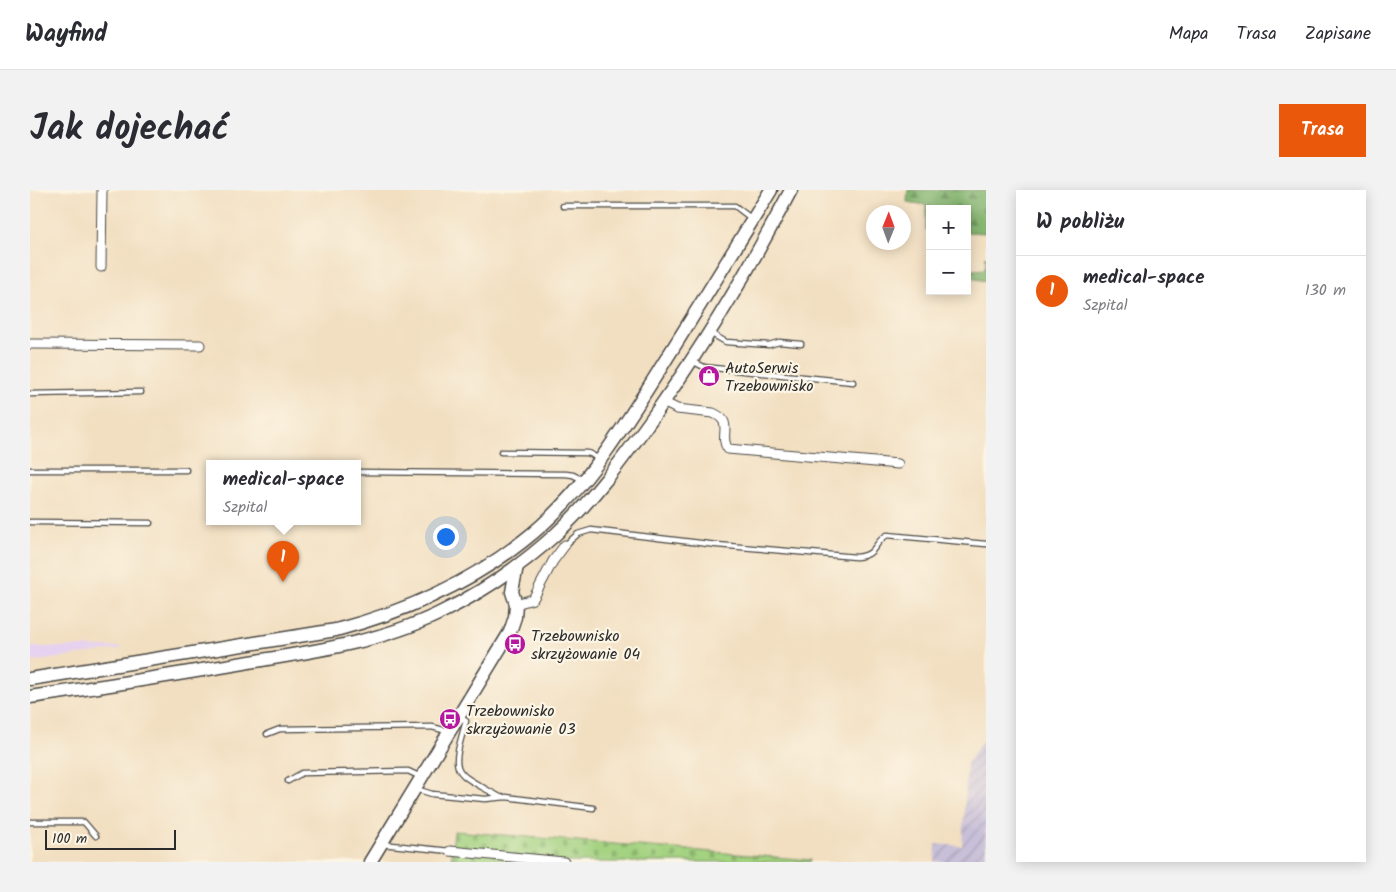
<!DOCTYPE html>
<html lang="pl">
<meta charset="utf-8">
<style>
body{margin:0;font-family:Kalam,sans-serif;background:#f2f2f3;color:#2b2b33}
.controls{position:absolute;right:15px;top:15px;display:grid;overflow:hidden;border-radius:0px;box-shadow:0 2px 12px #0003}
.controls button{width:45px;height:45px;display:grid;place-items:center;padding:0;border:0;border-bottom:1px solid #e1e1e2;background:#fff;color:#2b2b33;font:25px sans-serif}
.compass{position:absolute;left:836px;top:15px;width:45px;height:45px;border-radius:50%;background:#fff;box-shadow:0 2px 12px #0003;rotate:1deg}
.scale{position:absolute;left:15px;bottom:12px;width:131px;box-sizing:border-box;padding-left:5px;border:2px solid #2b2b2b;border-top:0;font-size:14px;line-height:18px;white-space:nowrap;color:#2b2b2b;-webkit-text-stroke:4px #fcf5e5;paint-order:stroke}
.you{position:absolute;left:415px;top:346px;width:18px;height:18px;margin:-12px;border:4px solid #fff;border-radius:50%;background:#1a73e8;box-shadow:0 0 0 8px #1a73e833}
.badge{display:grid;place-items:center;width:32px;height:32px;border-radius:50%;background:#ea580c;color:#fff;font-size:16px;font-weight:700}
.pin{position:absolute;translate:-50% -41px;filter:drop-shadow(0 1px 2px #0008)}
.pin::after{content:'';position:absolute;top:26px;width:18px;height:15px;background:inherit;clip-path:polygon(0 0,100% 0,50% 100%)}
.popup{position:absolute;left:176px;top:270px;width:155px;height:65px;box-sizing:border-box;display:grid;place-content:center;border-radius:0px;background:#fff;filter:drop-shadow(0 1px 4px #0005);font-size:16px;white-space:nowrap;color:#7c7c81}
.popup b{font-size:19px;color:#2b2b33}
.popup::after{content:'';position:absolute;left:50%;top:100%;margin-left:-10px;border:10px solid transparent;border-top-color:#fff}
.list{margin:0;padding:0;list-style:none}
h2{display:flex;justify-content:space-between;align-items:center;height:65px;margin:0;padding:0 20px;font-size:21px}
h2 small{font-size:16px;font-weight:400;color:#7c7c81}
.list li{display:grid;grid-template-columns:32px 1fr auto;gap:15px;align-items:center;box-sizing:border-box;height:70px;padding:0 20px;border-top:1px solid #e1e1e2}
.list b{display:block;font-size:19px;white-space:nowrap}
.list p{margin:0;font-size:16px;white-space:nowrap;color:#7c7c81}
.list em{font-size:16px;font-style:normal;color:#7c7c81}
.map{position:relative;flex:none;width:956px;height:672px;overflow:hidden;border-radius:0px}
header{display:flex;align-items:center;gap:30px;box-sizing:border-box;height:70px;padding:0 25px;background:#fff;border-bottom:1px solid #e1e1e2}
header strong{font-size:24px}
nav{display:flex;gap:28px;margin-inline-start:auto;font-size:18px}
.intro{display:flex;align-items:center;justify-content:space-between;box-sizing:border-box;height:120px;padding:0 30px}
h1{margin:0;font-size:35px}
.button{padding:12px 22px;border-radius:0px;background:#ea580c;color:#fff;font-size:18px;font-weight:700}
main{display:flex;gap:30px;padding:0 30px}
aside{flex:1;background:#fff;border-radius:0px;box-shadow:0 2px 12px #0003}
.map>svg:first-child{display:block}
</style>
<header>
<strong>Wayfind</strong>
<nav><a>Mapa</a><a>Trasa</a><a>Zapisane</a></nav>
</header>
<div class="intro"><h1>Jak dojechać</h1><a class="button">Trasa</a></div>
<main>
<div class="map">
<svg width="956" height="672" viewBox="0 0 956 672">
<defs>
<pattern id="industrial-furrows" width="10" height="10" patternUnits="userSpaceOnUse" patternTransform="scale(1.25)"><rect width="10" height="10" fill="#c8bfd8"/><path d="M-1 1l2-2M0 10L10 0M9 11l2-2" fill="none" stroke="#aca4ba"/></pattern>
<pattern id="forest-firs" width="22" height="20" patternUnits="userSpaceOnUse" patternTransform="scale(1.25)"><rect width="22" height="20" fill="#82b46e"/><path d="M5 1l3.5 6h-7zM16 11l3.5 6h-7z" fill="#6b935b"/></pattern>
<pattern id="cemetery-stones" width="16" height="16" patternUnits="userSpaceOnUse" patternTransform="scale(1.25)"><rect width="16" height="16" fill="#a3d280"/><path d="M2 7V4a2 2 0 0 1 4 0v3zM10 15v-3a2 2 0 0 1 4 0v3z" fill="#8cb46f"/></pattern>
</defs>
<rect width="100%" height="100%" fill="#fcf5e5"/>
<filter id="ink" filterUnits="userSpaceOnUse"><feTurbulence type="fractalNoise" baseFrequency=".02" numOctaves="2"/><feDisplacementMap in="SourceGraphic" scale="10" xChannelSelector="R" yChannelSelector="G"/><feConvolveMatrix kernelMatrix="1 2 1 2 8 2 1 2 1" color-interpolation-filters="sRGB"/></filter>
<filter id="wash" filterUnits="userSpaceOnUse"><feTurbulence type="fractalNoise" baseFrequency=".0096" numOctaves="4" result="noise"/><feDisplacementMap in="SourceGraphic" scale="20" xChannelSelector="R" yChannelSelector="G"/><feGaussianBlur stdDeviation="1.12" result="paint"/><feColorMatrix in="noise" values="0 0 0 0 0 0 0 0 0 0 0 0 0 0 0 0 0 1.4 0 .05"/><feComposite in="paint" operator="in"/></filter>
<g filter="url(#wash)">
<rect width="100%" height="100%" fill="#f2dfc1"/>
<polygon fill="#e6d2f0" points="0,457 90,457 90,459 0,472"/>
<polygon fill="url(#industrial-furrows)" points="956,545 956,672 905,672 906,654 932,656 937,574"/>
<g fill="url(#forest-firs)" stroke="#56704c">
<polygon points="878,0 956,0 956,43 937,42 937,19 900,19 900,40 896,40 896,15 877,12"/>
<polygon points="956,66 956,91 940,88 941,80 955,79"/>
</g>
<polygon fill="url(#cemetery-stones)" stroke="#677e56" points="424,641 781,670 780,672 421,672"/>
</g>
<g filter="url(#ink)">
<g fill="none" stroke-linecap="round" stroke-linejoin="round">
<g stroke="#494642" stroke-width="7">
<g id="lane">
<polyline points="533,16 705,16 722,29"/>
<polyline points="680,143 696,152 739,155 749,152 771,154"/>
<polyline points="662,171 674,177 823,192"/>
<polyline points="0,204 111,202"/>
<polyline points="471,262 557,263 561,264 568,269"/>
<polyline points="0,280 156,280"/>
<polyline points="327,282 536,284 543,285 553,290"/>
<polyline points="0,332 120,333"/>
<path d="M535,355L548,344L561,340L687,355L826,367C848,365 842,354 857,345L956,354"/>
<path d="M429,527L436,531C420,586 422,580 470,607"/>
<polyline points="237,544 250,539 402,537 417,541"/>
<polyline points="258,591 272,583 378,581 391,587"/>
<polyline points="386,599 402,604 455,609 476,607 563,618"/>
<polyline points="0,632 54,632 66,646"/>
<polyline points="352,654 420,661"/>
</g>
</g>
<g stroke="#494642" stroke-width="11">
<g id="street">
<polyline points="71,77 72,0"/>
<polyline points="0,154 170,155"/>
<path d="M633,212L647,219L683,223C705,232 688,246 698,259L868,274"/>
<polyline points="486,414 503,409 523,371 535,355"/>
<polyline points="420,661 534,672"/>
</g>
</g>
<g stroke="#494642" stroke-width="15">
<g id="secondary">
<path d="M0,489L306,440C374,422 437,395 493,351C554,304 595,235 635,171C671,114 706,57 741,0"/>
<path d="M0,507C71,497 143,485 214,473C279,462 348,453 408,424C451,403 491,376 526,344C562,311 592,270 620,231C673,157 719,80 761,0"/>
<polyline points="340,672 480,442 485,427 486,414 482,402 483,396 487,376"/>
</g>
</g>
<use href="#lane" stroke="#fff" stroke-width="4.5"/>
<use href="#street" stroke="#fff" stroke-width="9"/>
<use href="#secondary" stroke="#fff" stroke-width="12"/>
</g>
</g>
<defs>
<g id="shop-disc" transform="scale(1.125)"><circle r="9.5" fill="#b5179e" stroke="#fcf5e5"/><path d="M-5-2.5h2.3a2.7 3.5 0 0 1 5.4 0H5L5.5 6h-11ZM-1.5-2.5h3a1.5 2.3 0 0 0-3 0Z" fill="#fff"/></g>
<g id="bus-disc" transform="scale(1.125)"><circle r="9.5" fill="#b5179e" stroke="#fcf5e5"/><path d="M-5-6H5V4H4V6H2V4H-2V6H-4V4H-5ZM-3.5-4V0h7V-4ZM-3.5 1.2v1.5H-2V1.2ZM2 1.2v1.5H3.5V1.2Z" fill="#fff"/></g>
</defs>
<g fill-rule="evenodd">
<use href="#shop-disc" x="679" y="186"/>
<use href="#bus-disc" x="485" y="454"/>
<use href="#bus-disc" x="420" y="529"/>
</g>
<g text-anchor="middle" stroke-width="4.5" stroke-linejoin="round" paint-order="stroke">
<g font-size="16" fill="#2b2b2b" stroke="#fcf5e5" text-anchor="start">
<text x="695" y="183">AutoSerwis<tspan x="695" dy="18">Trzebownisko</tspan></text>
<text x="501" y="451">Trzebownisko<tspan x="501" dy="18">skrzyżowanie 04</tspan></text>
<text x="436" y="526">Trzebownisko<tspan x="436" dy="18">skrzyżowanie 03</tspan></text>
</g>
</g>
</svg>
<div class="controls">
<button>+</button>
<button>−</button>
</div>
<svg class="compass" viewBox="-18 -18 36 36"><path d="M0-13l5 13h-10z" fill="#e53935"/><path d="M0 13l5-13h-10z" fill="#7c7c81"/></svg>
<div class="scale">100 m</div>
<div class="you"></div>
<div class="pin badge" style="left:253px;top:392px">1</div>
<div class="popup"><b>medical-space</b>Szpital</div>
</div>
<aside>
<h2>W pobliżu<small></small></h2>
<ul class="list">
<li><span class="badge">1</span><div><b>medical-space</b><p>Szpital</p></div><em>130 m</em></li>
</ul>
</aside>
</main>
